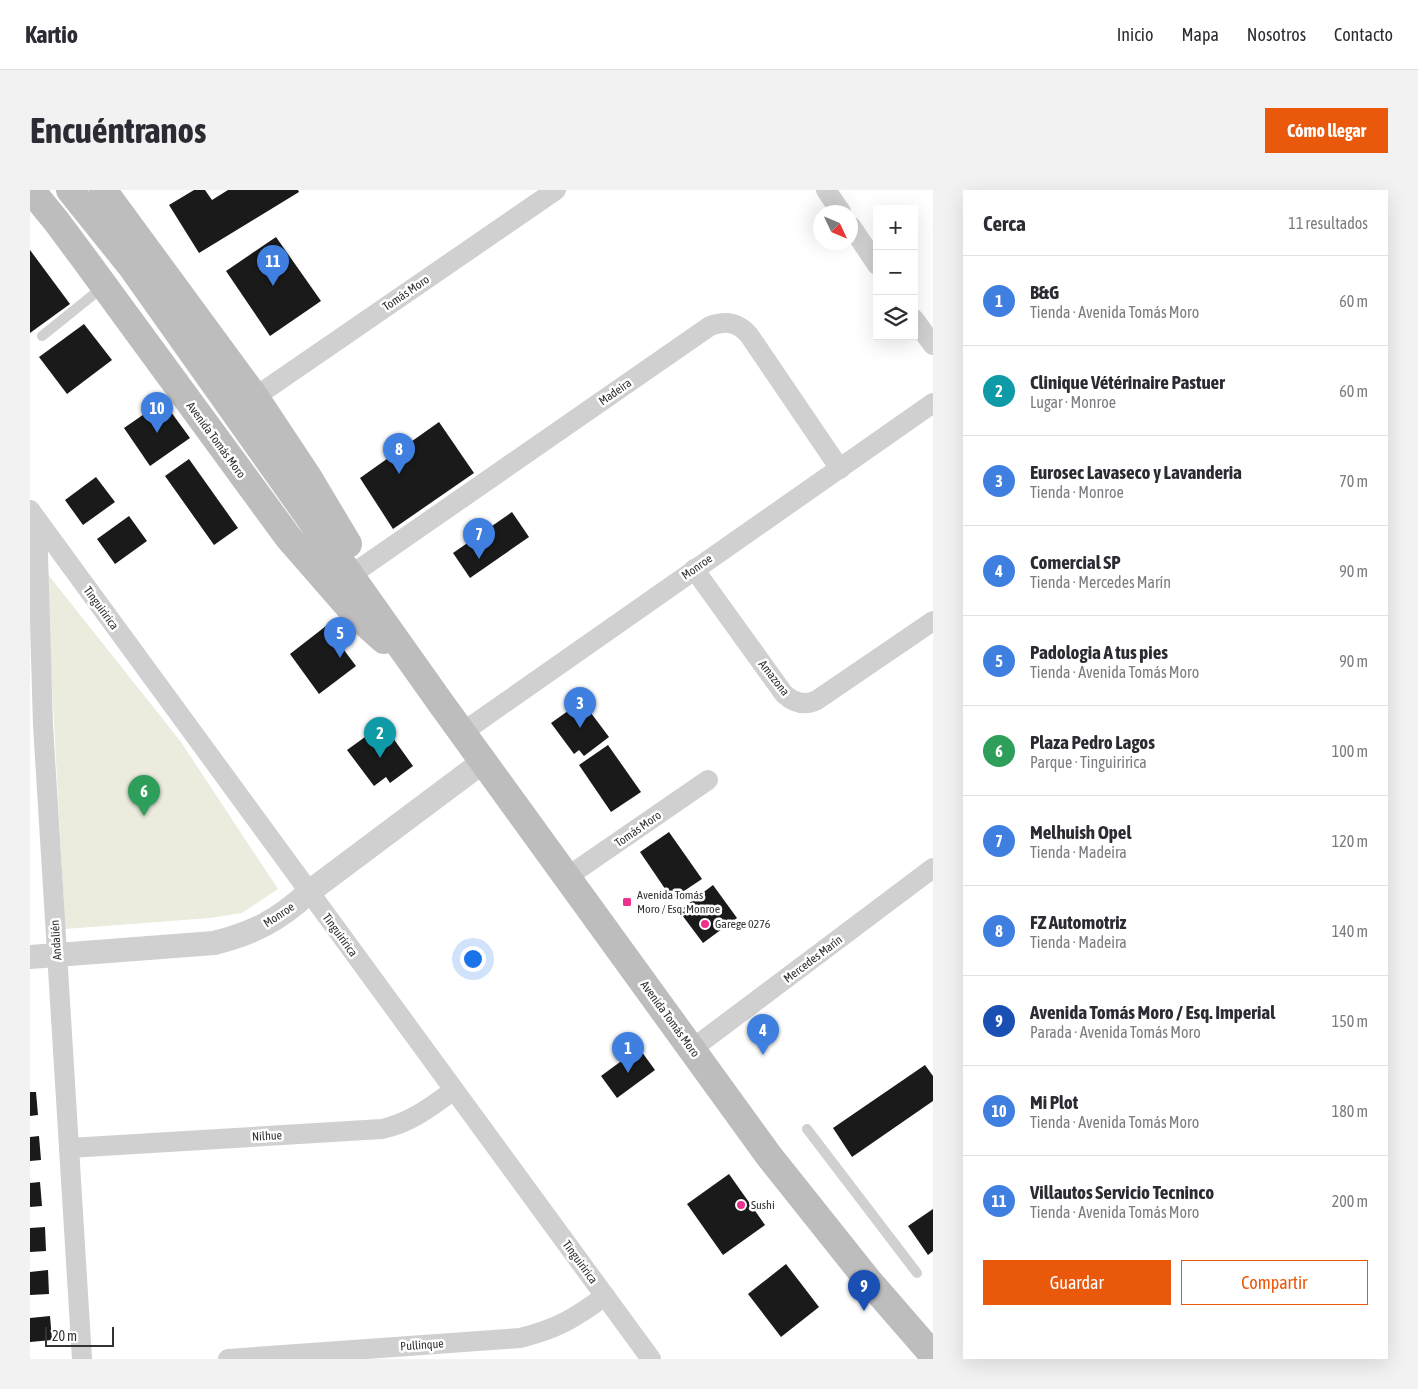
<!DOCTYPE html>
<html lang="es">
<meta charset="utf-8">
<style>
body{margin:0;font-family:"Asap Condensed",sans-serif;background:#f2f2f3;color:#2b2b33}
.controls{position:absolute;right:15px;top:15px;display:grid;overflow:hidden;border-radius:0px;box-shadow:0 5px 20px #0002}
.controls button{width:45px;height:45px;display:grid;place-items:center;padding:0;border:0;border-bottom:1px solid #e1e1e2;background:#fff;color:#2b2b33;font:25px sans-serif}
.compass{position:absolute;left:783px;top:15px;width:45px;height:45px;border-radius:50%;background:#fff;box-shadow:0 5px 20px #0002;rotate:134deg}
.scale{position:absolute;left:15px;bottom:12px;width:69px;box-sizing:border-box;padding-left:5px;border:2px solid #333;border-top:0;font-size:14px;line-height:18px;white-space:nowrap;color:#333;-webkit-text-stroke:4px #fff;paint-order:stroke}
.you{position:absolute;left:442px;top:768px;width:18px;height:18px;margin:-12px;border:4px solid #fff;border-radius:50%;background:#1a73e8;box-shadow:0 0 0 8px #1a73e833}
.badge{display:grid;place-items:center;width:32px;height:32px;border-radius:50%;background:#ea580c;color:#fff;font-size:16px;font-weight:700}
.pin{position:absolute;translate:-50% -41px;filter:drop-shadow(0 1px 2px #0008)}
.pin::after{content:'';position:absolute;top:26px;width:18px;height:15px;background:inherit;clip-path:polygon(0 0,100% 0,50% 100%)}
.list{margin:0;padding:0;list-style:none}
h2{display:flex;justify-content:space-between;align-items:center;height:65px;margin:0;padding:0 20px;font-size:21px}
h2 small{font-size:16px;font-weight:400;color:#7c7c81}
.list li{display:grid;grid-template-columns:32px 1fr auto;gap:15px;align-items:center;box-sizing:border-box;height:90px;padding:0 20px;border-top:1px solid #e1e1e2}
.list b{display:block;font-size:19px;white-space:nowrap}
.list p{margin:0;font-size:16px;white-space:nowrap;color:#7c7c81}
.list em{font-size:16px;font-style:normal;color:#7c7c81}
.actions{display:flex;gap:10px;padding:15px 20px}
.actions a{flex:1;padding:11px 0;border:1px solid #ea580c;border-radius:0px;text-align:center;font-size:18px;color:#ea580c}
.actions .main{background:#ea580c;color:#fff}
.icon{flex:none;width:28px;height:28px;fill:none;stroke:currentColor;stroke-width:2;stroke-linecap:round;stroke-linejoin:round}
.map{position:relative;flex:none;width:903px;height:1169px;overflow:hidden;border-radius:0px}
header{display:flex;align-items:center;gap:30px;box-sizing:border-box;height:70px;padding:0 25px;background:#fff;border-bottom:1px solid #e1e1e2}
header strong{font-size:24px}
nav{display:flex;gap:28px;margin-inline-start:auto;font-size:18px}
.intro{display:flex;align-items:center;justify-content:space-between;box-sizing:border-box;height:120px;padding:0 30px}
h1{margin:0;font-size:35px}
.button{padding:12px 22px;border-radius:0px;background:#ea580c;color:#fff;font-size:18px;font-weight:700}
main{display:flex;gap:30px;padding:0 30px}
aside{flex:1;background:#fff;border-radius:0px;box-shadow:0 5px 20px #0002}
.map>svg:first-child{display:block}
</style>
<header>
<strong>Kartio</strong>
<nav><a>Inicio</a><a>Mapa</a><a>Nosotros</a><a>Contacto</a></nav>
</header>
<div class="intro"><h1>Encuéntranos</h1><a class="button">Cómo llegar</a></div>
<main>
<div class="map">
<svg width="903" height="1169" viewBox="0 0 903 1169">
<rect width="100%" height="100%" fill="#fff"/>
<polygon fill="#ebecde" points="16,382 151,552 248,699 212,723 180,728 35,739"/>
<g fill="#1a1a1a">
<polygon points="164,0 175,0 182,10 198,0 268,0 269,2 169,63 139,15"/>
<polygon points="246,47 291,111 240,146 196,81"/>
<polygon points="0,60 40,114 0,143"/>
<polygon points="54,134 82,170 37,204 9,167"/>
<polygon points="133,211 160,248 120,276 94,238"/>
<polygon points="409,232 444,283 363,339 330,288"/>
<polygon points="159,269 208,338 184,355 135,286"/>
<polygon points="66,287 85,312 53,335 35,310"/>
<polygon points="482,322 499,347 440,388 423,363"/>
<polygon points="99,326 117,351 85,374 67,349"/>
<polygon points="296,436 326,476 289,504 260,464"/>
<polygon points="552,511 579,547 554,566 549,560 544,564 521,533"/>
<polygon points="353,534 383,576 360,593 356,587 344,596 317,560"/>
<polygon points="578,555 611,602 581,622 549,575"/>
<polygon points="639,642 672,689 642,709 610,662"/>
<polygon points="683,695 707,728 673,753 649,721"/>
<polygon points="609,858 625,880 587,908 571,886"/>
<polygon points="895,875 903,886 903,911 822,967 803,938"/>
<polygon points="0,902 6,902 8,925 0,926"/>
<polygon points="9,946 11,970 0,971 0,947"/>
<polygon points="699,984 735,1035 693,1065 657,1014"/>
<polygon points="10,992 12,1016 0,1017 0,993"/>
<polygon points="903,1019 903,1061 898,1065 878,1036"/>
<polygon points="15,1037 16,1061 0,1062 0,1038"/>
<polygon points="756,1074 789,1117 751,1147 718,1104"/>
<polygon points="18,1080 19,1104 0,1105 0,1082"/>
<polygon points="20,1126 22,1150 0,1152 0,1128"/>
</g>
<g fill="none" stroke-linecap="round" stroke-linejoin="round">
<g stroke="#d0d0d0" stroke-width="10">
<polyline points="12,146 73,97"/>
<polyline points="777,939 887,1083"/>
</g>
<g stroke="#d0d0d0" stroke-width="20">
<polyline points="796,0 811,22"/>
<polyline points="821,36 847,75"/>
<polyline points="884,129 903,155"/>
<polyline points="225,207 526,0"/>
<polyline points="0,320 621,1169"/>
<polyline points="7,330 13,535 52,1169"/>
<path d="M664,379L754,504C764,513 775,516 787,510L903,431"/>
<path d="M321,385L680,136C696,130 708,132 719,145L810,279"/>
<polyline points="433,542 903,213"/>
<polyline points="537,687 678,590"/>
<polyline points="662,859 903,678"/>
<path d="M39,958L352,939C380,933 401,917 424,900"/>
<path d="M198,1169L490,1148C527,1139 545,1128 575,1106"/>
</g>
<path stroke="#d0d0d0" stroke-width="24" d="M0,767L184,753C224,743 249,730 279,702L454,571"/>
<g stroke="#bdbdbd" stroke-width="28">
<polyline points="1,0 27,32 53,67 258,347 326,425 354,450"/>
<polyline points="40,0 101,76 410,512 739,966 837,1089 903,1165"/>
<polyline points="73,0 225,207 278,287 318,354"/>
</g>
</g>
<g fill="#ec328c" stroke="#fff" stroke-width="2">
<rect x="592" y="707" width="10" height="10" rx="2.5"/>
<circle cx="675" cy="734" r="5"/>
<circle cx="711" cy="1015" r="5"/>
</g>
<g text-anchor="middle" stroke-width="5" stroke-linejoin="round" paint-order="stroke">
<g font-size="12" fill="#333" stroke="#fff">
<text transform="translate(376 103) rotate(-34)" y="4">Tomás Moro</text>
<text transform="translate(585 202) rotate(-35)" y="4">Madeira</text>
<text transform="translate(186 250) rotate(54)" y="4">Avenida Tomás Moro</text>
<text transform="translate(667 377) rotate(-35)" y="4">Monroe</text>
<text transform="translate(71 418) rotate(54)" y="4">Tinguiririca</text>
<text transform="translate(744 488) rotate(52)" y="4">Amazona</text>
<text transform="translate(608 639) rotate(-35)" y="4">Tomás Moro</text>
<text transform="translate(249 725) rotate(-34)" y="4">Monroe</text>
<text transform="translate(310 745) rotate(54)" y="4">Tinguiririca</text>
<text transform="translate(26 750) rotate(-94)" y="4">Andalién</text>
<text transform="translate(783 769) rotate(-37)" y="4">Mercedes Marín</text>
<text transform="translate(640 829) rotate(54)" y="4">Avenida Tomás Moro</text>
<text transform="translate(237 946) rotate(-3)" y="4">Nilhue</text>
<text transform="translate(550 1072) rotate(54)" y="4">Tinguiririca</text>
<text transform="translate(392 1155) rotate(-4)" y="4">Pullinque</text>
</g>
<g font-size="12" fill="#333" stroke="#fff" text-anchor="start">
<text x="607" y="709">Avenida Tomás<tspan x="607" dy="14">Moro / Esq. Monroe</tspan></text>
<text x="685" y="738">Garege 0276</text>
<text x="721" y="1019">Sushi</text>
</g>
</g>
</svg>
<div class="controls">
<button>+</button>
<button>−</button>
<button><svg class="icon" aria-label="layers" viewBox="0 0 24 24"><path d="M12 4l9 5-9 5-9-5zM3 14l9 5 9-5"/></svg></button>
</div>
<svg class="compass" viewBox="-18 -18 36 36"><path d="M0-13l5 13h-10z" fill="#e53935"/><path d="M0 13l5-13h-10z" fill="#7c7c81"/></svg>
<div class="scale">20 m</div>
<div class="you"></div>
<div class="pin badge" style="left:598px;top:883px;background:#3f7fe0">1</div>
<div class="pin badge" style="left:350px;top:568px;background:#0f9aa8">2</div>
<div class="pin badge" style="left:550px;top:538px;background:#3f7fe0">3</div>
<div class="pin badge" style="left:733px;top:865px;background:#3f7fe0">4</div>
<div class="pin badge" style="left:310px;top:468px;background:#3f7fe0">5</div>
<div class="pin badge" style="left:114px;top:626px;background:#2e9e5b">6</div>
<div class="pin badge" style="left:449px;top:369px;background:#3f7fe0">7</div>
<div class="pin badge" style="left:369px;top:284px;background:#3f7fe0">8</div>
<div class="pin badge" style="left:834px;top:1121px;background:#1a4fb4">9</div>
<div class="pin badge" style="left:127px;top:243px;background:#3f7fe0">10</div>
<div class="pin badge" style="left:243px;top:96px;background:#3f7fe0">11</div>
</div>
<aside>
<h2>Cerca<small>11 resultados</small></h2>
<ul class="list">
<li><span class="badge" style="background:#3f7fe0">1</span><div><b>B&amp;G</b><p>Tienda · Avenida Tomás Moro</p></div><em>60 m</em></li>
<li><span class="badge" style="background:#0f9aa8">2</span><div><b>Clinique Vétérinaire Pastuer</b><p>Lugar · Monroe</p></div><em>60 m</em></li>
<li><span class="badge" style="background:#3f7fe0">3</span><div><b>Eurosec Lavaseco y Lavanderia</b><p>Tienda · Monroe</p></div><em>70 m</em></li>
<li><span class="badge" style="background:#3f7fe0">4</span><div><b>Comercial SP</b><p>Tienda · Mercedes Marín</p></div><em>90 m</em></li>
<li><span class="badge" style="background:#3f7fe0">5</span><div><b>Padologia A tus pies</b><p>Tienda · Avenida Tomás Moro</p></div><em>90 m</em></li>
<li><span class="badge" style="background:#2e9e5b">6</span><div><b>Plaza Pedro Lagos</b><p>Parque · Tinguiririca</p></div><em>100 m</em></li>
<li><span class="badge" style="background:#3f7fe0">7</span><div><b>Melhuish Opel</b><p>Tienda · Madeira</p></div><em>120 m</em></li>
<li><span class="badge" style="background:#3f7fe0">8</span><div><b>FZ Automotriz</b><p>Tienda · Madeira</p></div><em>140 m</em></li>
<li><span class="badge" style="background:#1a4fb4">9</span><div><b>Avenida Tomás Moro / Esq. Imperial</b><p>Parada · Avenida Tomás Moro</p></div><em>150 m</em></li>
<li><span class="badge" style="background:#3f7fe0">10</span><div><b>Mi Plot</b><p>Tienda · Avenida Tomás Moro</p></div><em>180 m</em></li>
<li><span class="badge" style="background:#3f7fe0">11</span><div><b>Villautos Servicio Tecninco</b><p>Tienda · Avenida Tomás Moro</p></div><em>200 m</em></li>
</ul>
<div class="actions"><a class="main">Guardar</a><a>Compartir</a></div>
</aside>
</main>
